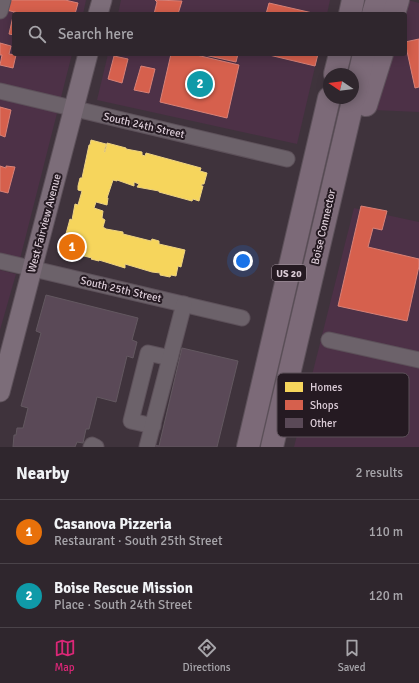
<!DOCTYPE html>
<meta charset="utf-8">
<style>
body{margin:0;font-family:Signika,sans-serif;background:#3b3239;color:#f1f3f6}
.compass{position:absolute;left:323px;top:68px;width:36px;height:36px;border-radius:50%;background:#2f262d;box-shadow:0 2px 10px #0003;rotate:283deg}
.you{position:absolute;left:243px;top:261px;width:14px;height:14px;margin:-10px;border:3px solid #fff;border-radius:50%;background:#1a73e8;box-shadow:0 0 0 6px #1a73e833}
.badge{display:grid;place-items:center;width:26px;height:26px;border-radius:50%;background:#db2777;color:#fff;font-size:13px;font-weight:700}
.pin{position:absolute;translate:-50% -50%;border:2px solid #fff;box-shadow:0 1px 4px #0006}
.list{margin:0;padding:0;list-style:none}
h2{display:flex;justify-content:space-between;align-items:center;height:52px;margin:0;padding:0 16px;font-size:17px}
h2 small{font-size:13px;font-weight:400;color:#a7a5aa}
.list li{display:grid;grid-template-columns:26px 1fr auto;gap:12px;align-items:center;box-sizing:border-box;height:64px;padding:0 16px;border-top:1px solid #4a4349}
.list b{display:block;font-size:15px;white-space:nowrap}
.list p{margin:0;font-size:13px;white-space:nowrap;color:#a7a5aa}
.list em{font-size:13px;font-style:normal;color:#a7a5aa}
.icon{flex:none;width:22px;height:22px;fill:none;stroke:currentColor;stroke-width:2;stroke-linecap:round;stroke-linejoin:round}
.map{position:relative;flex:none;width:419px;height:447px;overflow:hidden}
.search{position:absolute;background:#2f262d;box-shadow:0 2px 10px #0003;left:12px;right:12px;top:12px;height:44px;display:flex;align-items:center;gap:10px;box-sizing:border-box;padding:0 14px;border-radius:4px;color:#a7a5aa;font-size:15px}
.sheet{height:180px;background:#2f262d}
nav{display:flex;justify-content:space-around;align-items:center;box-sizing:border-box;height:56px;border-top:1px solid #4a4349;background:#2f262d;font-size:11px;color:#a7a5aa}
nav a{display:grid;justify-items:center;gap:2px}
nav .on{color:#db2777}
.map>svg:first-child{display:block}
</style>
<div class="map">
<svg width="419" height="447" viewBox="0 0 419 447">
<rect width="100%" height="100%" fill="#3f333c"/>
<g fill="#4d3147">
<polygon points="0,0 86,0 83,14 14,14 14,54 72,54 20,259 0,254"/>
<polygon points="121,0 330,0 327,14 118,14"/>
<polygon points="408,0 419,3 419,112 373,110 389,54 405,54 405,14"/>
<polygon points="108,54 318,54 297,144 97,100"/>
<polygon points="354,208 419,222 419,447 294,447"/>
<polygon points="0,270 16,274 0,330"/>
</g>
<polygon fill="#f6d55c" stroke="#eed381" points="91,140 106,144 104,152 105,152 107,143 126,148 126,149 142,152 142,155 145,156 146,153 201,168 200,171 207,173 204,184 202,184 201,186 203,186 199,201 193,199 192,201 159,192 159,191 137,187 139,184 134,182 134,186 117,180 117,181 113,180 107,198 108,198 107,205 96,202 94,208 103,211 102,218 105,220 103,227 106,229 123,232 123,234 151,241 152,239 159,241 159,244 185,250 181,267 178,266 176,276 171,275 170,277 160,275 160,273 152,272 125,264 125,268 99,260 99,261 91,259 92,258 80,255 81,253 63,249 64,245 63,245 70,219 72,220 75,204 78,205 82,191 78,190 78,186 80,178 82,178 89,145 90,145"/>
<g fill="#d6604d" stroke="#d88177">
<polygon points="8,0 65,0 78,3 75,14 23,14 6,10"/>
<polygon points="155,0 182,1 178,14 154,14 157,2"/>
<polygon points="269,3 317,14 266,14"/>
<polygon points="14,12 23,14 14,14 14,35 9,34"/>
<polygon points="419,39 419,87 415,88 405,42"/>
<polygon points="0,43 11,46 9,54 16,55 13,68 0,65 2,55 0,55"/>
<polygon points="171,54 192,54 239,65 227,118 160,102"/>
<polygon points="200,54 238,54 236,62"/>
<polygon points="265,54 318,54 315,66"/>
<polygon points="114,56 128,59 122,83 108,79"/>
<polygon points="141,66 155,69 149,93 134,90"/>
<polygon points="0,107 11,110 5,137 0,135"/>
<polygon points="0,166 6,168 6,166 15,167 8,193 0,191"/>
<polygon points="361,206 387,211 382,230 373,228 368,247 419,259 419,266 407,321 338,306"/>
</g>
<g fill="#5a4957" stroke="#635860">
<polygon points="46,295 138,318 132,340 137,342 133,358 127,356 116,402 97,397 89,429 86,429 83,443 77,442 75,447 13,447 14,435 16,435 17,428 23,428 28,408 21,406 41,333 36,331"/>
<polygon points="182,348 238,361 217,447 154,447 154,445 159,446"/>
</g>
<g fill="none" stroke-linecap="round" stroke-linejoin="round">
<g stroke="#5d515a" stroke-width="17">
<g id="minor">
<polyline points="0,11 3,0"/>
<polyline points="0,91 287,159"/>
<polyline points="0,261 242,318"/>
<polyline points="329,340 419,360"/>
<polyline points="153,426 131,421 148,353 170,358"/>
<polyline points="91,447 92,445 96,447"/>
<polyline points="147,447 184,304"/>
</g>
</g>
<g stroke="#5d515a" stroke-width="21">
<g id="major">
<polyline points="98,14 102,0"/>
<polyline points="0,392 88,54"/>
</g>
</g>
<g stroke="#5d515a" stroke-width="24">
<g id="highway">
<polyline points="350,14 353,0"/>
<polyline points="373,14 377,0"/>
<polyline points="394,14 398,0"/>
<polyline points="335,74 340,54"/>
<polyline points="366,105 382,54"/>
<polyline points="248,447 329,98"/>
<polyline points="272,447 364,54"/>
</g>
</g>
<use href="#minor" stroke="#6c626a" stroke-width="15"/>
<use href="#major" stroke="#7c6d79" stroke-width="19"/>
<use href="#highway" stroke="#7c6a78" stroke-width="22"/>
</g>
<g text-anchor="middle" stroke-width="4" stroke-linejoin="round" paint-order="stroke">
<rect fill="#251a22" stroke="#a597a1" stroke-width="1" x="272" y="265" width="34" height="16" rx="3"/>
<g font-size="10" font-weight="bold" fill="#dccdd8">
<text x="289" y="277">US 20</text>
</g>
<g font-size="11" fill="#dccdd8" stroke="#251a22">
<text transform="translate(144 125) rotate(13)" y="4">South 24th Street</text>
<text transform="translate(44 223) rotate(-75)" y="4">West Fairview Avenue</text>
<text transform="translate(323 227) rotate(-77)" y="4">Boise Connector</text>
<text transform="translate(121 289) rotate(13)" y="4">South 25th Street</text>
</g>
</g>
<rect x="277" y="373" width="132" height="64" rx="6" fill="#251a22" stroke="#5c5059" stroke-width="1"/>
<rect x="285" y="382" width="18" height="10" fill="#f6d55c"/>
<rect x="285" y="400" width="18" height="10" fill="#d6604d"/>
<rect x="285" y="418" width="18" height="10" fill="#5a4957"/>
<g font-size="11" fill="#dccdd8">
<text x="310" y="391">Homes</text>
<text x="310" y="409">Shops</text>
<text x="310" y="427">Other</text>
</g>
</svg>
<svg class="compass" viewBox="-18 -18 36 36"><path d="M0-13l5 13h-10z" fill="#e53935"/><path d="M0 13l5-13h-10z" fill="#a7a5aa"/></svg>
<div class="you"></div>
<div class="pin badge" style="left:72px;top:247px;background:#e8710a">1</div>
<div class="pin badge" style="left:200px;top:84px;background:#0f9aa8">2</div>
<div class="search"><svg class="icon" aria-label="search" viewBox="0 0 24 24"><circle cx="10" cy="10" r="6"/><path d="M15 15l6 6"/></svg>Search here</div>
</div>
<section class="sheet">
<h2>Nearby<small>2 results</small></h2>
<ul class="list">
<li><span class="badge" style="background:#e8710a">1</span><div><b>Casanova Pizzeria</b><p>Restaurant · South 25th Street</p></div><em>110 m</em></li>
<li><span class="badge" style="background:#0f9aa8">2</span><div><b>Boise Rescue Mission</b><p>Place · South 24th Street</p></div><em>120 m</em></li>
</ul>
</section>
<nav>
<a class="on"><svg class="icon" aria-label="map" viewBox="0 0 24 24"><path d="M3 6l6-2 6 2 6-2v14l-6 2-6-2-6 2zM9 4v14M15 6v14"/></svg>Map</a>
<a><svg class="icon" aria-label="directions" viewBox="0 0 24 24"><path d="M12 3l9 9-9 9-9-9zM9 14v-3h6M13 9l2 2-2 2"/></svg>Directions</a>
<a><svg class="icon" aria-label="saved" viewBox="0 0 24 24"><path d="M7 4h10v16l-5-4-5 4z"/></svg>Saved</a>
</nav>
